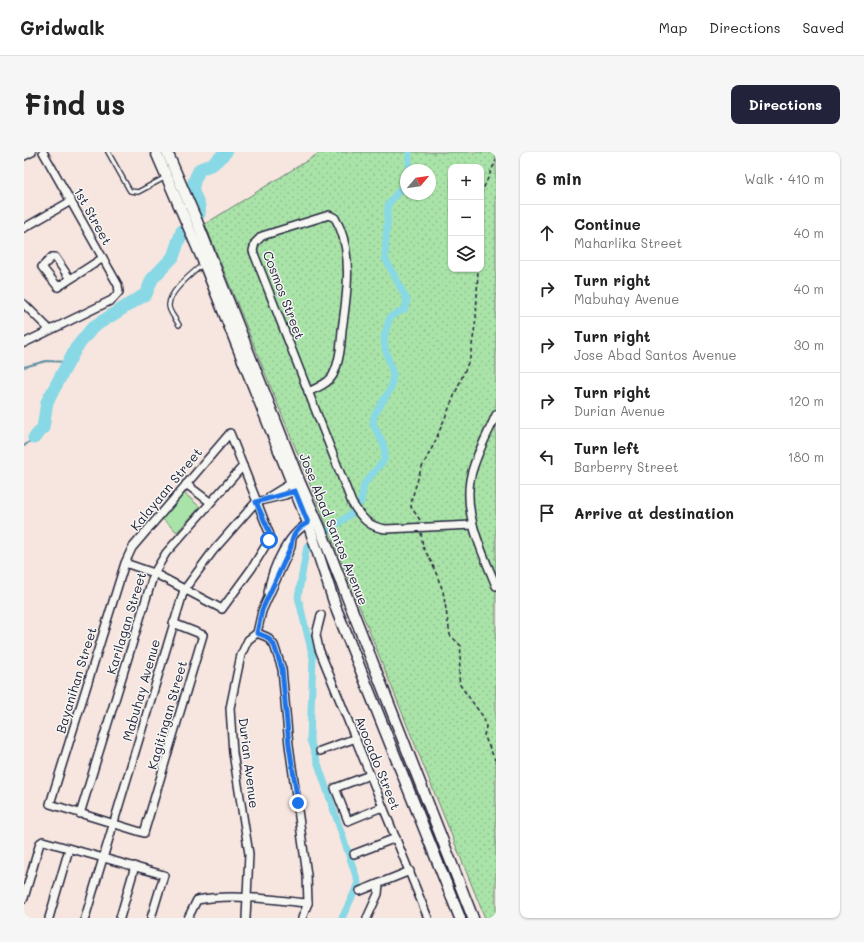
<!DOCTYPE html>
<meta charset="utf-8">
<style>
body{margin:0;font-family:Mali,sans-serif;background:#f6f6f6;color:#222}
.controls{position:absolute;right:12px;top:12px;display:grid;overflow:hidden;border-radius:8px;box-shadow:0 1px 3px #0004}
.controls button{width:36px;height:36px;display:grid;place-items:center;padding:0;border:0;border-bottom:1px solid #e0e0e0;background:#fff;color:#222;font:20px sans-serif}
.compass{position:absolute;left:376px;top:12px;width:36px;height:36px;border-radius:50%;background:#fff;box-shadow:0 1px 3px #0004;rotate:61deg}
.stop{position:absolute;width:12px;height:12px;margin:-9px;border:3px solid #1a73e8;border-radius:50%;background:#fff}
.stop.end{background:#1a73e8;border-color:#fff;box-shadow:0 1px 4px #0008}
.list{margin:0;padding:0;list-style:none}
h2{display:flex;justify-content:space-between;align-items:center;height:52px;margin:0;padding:0 16px;font-size:17px}
h2 small{font-size:13px;font-weight:400;color:#767676}
.list li{display:grid;grid-template-columns:26px 1fr auto;gap:12px;align-items:center;box-sizing:border-box;height:56px;padding:0 16px;border-top:1px solid #e0e0e0}
.list b{display:block;font-size:15px;white-space:nowrap}
.list p{margin:0;font-size:13px;white-space:nowrap;color:#767676}
.list em{font-size:13px;font-style:normal;color:#767676}
.icon{flex:none;width:22px;height:22px;fill:none;stroke:currentColor;stroke-width:2;stroke-linecap:round;stroke-linejoin:round}
.map{position:relative;flex:none;width:472px;height:766px;overflow:hidden;border-radius:8px}
header{display:flex;align-items:center;gap:24px;box-sizing:border-box;height:56px;padding:0 20px;background:#fff;border-bottom:1px solid #e0e0e0}
header strong{font-size:19px}
nav{display:flex;gap:22px;margin-inline-start:auto;font-size:14px}
.intro{display:flex;align-items:center;justify-content:space-between;box-sizing:border-box;height:96px;padding:0 24px}
h1{margin:0;font-size:28px}
.button{padding:10px 18px;border-radius:8px;background:#22223b;color:#fff;font-size:14px;font-weight:700}
main{display:flex;gap:24px;padding:0 24px}
aside{flex:1;background:#fff;border-radius:8px;box-shadow:0 1px 3px #0004}
.map>svg:first-child{display:block}
</style>
<header>
<strong>Gridwalk</strong>
<nav><a>Map</a><a>Directions</a><a>Saved</a></nav>
</header>
<div class="intro"><h1>Find us</h1><a class="button">Directions</a></div>
<main>
<div class="map">
<svg width="472" height="766" viewBox="0 0 472 766">
<defs>
<pattern id="grass-dots" width="8" height="8" patternUnits="userSpaceOnUse"><rect width="8" height="8" fill="#a9e3a8"/><path d="M2 2h.1M6 6h.1" fill="none" stroke="#91c292" stroke-width="1.8" stroke-linecap="round"/></pattern>
</defs>
<rect width="100%" height="100%" fill="#f7e6df"/>
<filter id="ink" filterUnits="userSpaceOnUse"><feTurbulence type="fractalNoise" baseFrequency=".025" numOctaves="2"/><feDisplacementMap in="SourceGraphic" scale="8" xChannelSelector="R" yChannelSelector="G"/><feConvolveMatrix kernelMatrix="1 2 1 2 8 2 1 2 1" color-interpolation-filters="sRGB"/></filter>
<g filter="url(#ink)">
<path fill="url(#grass-dots)" stroke="#668272" fill-rule="evenodd" d="M297,0H472V766H461L181,72ZM427,15H457V117H427ZM382,18H406V42H382Z"/>
<polygon fill="#a9e3a8" stroke="#668272" points="159,340 176,355 153,380 136,365"/>
<g fill="none" stroke-linecap="round" stroke-linejoin="round">
<g stroke="#608fa1" stroke-width="2">
<polyline points="0,215 22,209 44,210"/>
<polyline points="0,294 10,286"/>
</g>
<g stroke="#89d8e5" stroke-width="7">
<polyline points="385,18 385,0"/>
<polyline points="337,350 340,332 360,308 361,299 359,291 349,272 350,264 367,236 369,222 361,196 360,185 366,165 381,157 383,148 361,106 364,53 382,29"/>
<polyline points="318,766 330,741 334,730 286,588 289,506 274,445 283,394 327,362"/>
</g>
<g stroke="#89d8e5" stroke-width="13">
<path d="M175,62C177,49 170,48 169,38C168,30 173,23 176,17L189,12L202,0"/>
<polyline points="10,286 19,276 23,250 52,196 69,175 122,142 128,127 149,105 158,79"/>
</g>
<g stroke="#22223b" stroke-width="6">
<g id="service">
<polyline points="84,0 106,39 114,40 142,25"/>
<path d="M155,173C152,167 144,159 145,153C145,139 169,121 179,112"/>
</g>
</g>
<g stroke="#22223b" stroke-width="10">
<g id="minor">
<polyline points="0,4 8,0"/>
<polyline points="0,76 47,49"/>
<polyline points="46,127 31,105 28,105 18,115 34,135 79,106"/>
<polyline points="0,152 26,178"/>
<polyline points="0,191 88,148 95,140 94,133 19,0"/>
<path d="M284,240C293,236 305,231 309,223C316,209 317,192 318,178C323,144 330,97 311,66L305,63L238,84L231,91L229,99L328,351C337,365 344,375 362,377L449,373"/>
<path d="M472,263C463,284 450,306 446,328C440,365 459,401 472,434"/>
<polyline points="162,332 186,350"/>
<polyline points="246,344 264,333 272,331"/>
<polyline points="101,411 130,421 198,457 228,416 245,388 246,383 206,281 108,396 101,411 26,652 120,681 179,483 149,471"/>
<path d="M244,441C247,417 265,378 288,370"/>
<polyline points="297,463 292,483 295,497 404,766"/>
<polyline points="233,481 243,485 250,493 258,517 265,593 283,723 284,751 278,766"/>
<polyline points="296,599 332,586"/>
<polyline points="346,623 311,636 324,669 358,655"/>
<polyline points="56,662 130,421 142,401 219,314"/>
<polyline points="330,702 372,686"/>
<polyline points="336,739 386,719"/>
<polyline points="0,746 16,691 19,689 140,723 127,766"/>
<polyline points="25,766 45,697"/>
<polyline points="61,766 160,438 189,399 232,350 261,343 271,339 274,335"/>
<polyline points="96,766 111,714"/>
<path d="M164,766L173,748C209,741 248,748 284,751"/>
<polyline points="222,766 225,702 209,601 206,556 217,503 224,488 233,481 238,459 267,395 268,386"/>
<polyline points="343,766 354,742 355,732"/>
</g>
</g>
<g stroke="#22223b" stroke-width="13">
<g id="secondary">
<polyline points="132,0 180,111 284,371 313,459 436,766"/>
<polyline points="143,0 174,72 276,331 296,376 449,766"/>
</g>
</g>
<g stroke="#22223b" stroke-width="1.5" stroke-dasharray="4 3" stroke-linecap="butt">
<polyline points="457,42 472,8"/>
<polyline points="396,368 387,355 388,346 397,317 410,292 446,206 452,167 454,117"/>
<polyline points="397,381 399,395 408,411 419,439 426,483 437,494 435,525 436,533 460,566 462,575 460,583 472,610"/>
<polyline points="472,766 472,765"/>
</g>
<use href="#service" stroke="#f6f6f2" stroke-width="3.5"/>
<use href="#minor" stroke="#f6f6f2" stroke-width="7"/>
<use href="#secondary" stroke="#f6f6f2" stroke-width="10"/>
</g>
</g>
<g fill="none" stroke-linecap="round" stroke-linejoin="round" filter="url(#ink)">
<path stroke="#1a73e8" stroke-width="5" d="M245,388V379L232,350L271,339L284,371C273,375 268,384 267,395L238,458L233,481L243,485L250,493L258,517L265,593L274,651"/>
</g>
<g text-anchor="middle" stroke-width="3" stroke-linejoin="round" paint-order="stroke">
<g font-size="13" fill="#22223b" stroke="#f6f6f2">
<text transform="translate(69 64) rotate(61)" y="5">1st Street</text>
<text transform="translate(260 143) rotate(69)" y="5">Cosmos Street</text>
<text transform="translate(142 337) rotate(-50)" y="5">Kalayaan Street</text>
<text transform="translate(310 377) rotate(68)" y="5">Jose Abad Santos Avenue</text>
<text transform="translate(102 471) rotate(-73)" y="5">Karilagan Street</text>
<text transform="translate(52 528) rotate(-73)" y="5">Bayanihan Street</text>
<text transform="translate(117 538) rotate(-74)" y="5">Mabuhay Avenue</text>
<text transform="translate(143 563) rotate(-74)" y="5">Kagitingan Street</text>
<text transform="translate(225 611) rotate(83)" y="5">Durian Avenue</text>
<text transform="translate(354 611) rotate(68)" y="5">Avocado Street</text>
</g>
</g>
</svg>
<div class="controls">
<button>+</button>
<button>−</button>
<button><svg class="icon" aria-label="layers" viewBox="0 0 24 24"><path d="M12 4l9 5-9 5-9-5zM3 14l9 5 9-5"/></svg></button>
</div>
<svg class="compass" viewBox="-18 -18 36 36"><path d="M0-13l5 13h-10z" fill="#e53935"/><path d="M0 13l5-13h-10z" fill="#767676"/></svg>
<div class="stop" style="left:245px;top:388px"></div>
<div class="stop end" style="left:274px;top:651px"></div>
</div>
<aside>
<h2>6 min<small>Walk · 410 m</small></h2>
<ul class="list">
<li><svg class="icon" aria-label="ahead" viewBox="0 0 24 24"><path d="M12 20V5M6 11l6-6 6 6"/></svg><div><b>Continue</b><p>Maharlika Street</p></div><em>40 m</em></li>
<li><svg class="icon" aria-label="right" viewBox="0 0 24 24"><path d="M7 20v-9h11M14 6l5 5-5 5"/></svg><div><b>Turn right</b><p>Mabuhay Avenue</p></div><em>40 m</em></li>
<li><svg class="icon" aria-label="right" viewBox="0 0 24 24"><path d="M7 20v-9h11M14 6l5 5-5 5"/></svg><div><b>Turn right</b><p>Jose Abad Santos Avenue</p></div><em>30 m</em></li>
<li><svg class="icon" aria-label="right" viewBox="0 0 24 24"><path d="M7 20v-9h11M14 6l5 5-5 5"/></svg><div><b>Turn right</b><p>Durian Avenue</p></div><em>120 m</em></li>
<li><svg class="icon" aria-label="left" viewBox="0 0 24 24"><path d="M17 20v-9H6M10 6l-5 5 5 5"/></svg><div><b>Turn left</b><p>Barberry Street</p></div><em>180 m</em></li>
<li><svg class="icon" aria-label="arrive" viewBox="0 0 24 24"><path d="M6 21V4h12l-3 4 3 4H6"/></svg><div><b>Arrive at destination</b></div></li>
</ul>
</aside>
</main>
